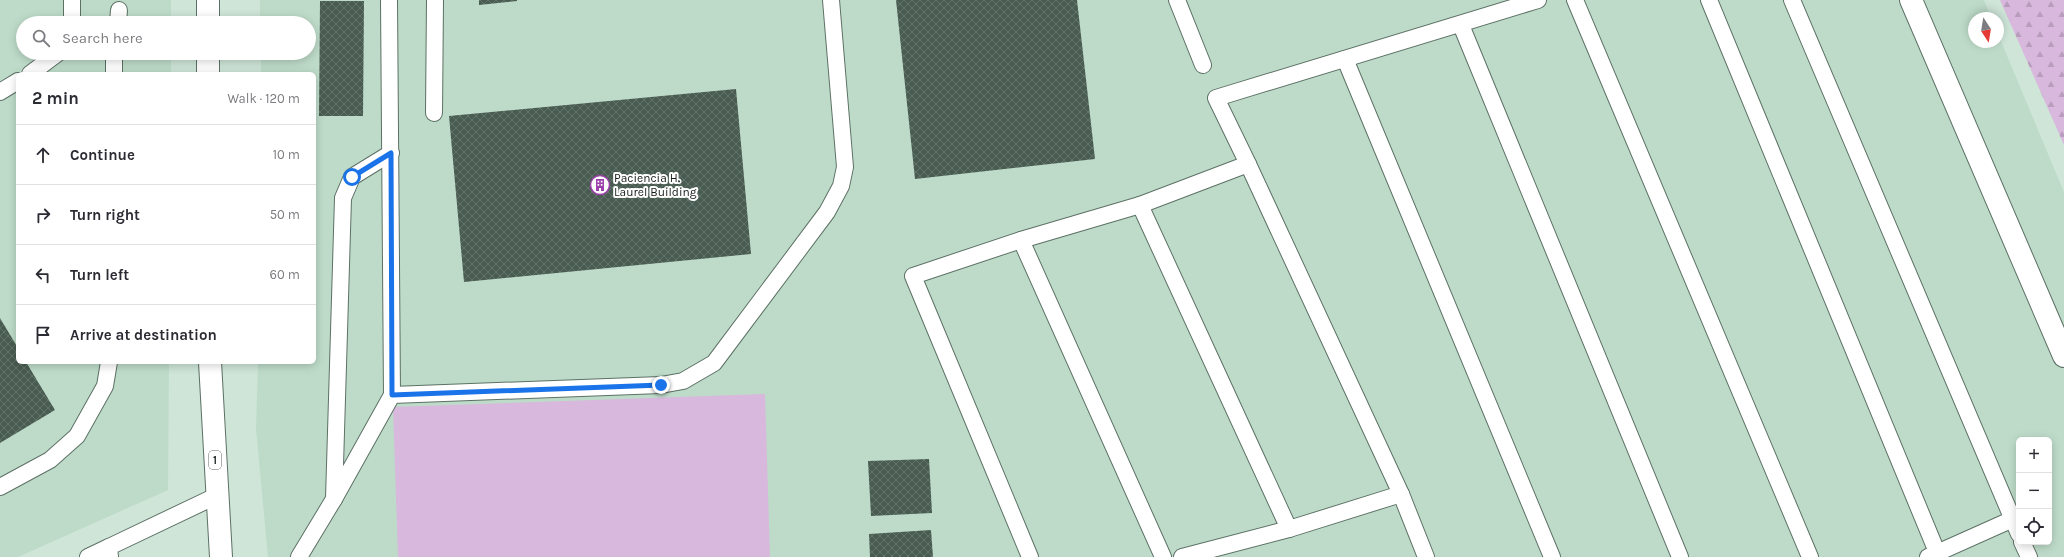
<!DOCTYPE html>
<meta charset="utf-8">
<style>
body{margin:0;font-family:Karla,sans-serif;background:#f2f2f3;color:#2b2b33}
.controls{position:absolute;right:12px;bottom:12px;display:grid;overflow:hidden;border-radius:6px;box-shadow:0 2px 10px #0003}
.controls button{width:36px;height:36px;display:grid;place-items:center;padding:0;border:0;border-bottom:1px solid #e1e1e2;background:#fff;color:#2b2b33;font:20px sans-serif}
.compass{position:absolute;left:1968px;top:12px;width:36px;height:36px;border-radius:50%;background:#fff;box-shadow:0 2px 10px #0003;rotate:168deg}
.stop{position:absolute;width:12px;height:12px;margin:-9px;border:3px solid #1a73e8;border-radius:50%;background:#fff}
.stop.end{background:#1a73e8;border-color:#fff;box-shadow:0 1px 4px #0008}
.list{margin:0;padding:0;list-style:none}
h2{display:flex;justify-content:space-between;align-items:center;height:52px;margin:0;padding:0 16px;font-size:17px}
h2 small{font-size:13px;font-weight:400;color:#7c7c81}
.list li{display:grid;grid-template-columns:26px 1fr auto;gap:12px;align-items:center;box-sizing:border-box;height:60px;padding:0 16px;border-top:1px solid #e1e1e2}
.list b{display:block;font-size:15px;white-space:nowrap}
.list em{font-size:13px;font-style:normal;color:#7c7c81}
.icon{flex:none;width:22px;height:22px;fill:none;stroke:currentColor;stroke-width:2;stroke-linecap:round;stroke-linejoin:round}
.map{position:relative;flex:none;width:2064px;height:557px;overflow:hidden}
.search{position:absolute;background:#fff;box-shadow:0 2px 10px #0003;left:16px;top:16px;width:300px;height:44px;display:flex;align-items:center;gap:10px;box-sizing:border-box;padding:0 14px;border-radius:22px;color:#7c7c81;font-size:15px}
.panel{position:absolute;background:#fff;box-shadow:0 2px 10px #0003;left:16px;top:72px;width:300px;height:292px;border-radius:6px}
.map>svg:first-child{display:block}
</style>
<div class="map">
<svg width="2064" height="557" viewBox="0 0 2064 557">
<defs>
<pattern id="forest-firs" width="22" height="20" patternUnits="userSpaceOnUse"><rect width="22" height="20" fill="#d8b8dc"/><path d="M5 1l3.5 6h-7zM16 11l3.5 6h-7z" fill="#b89ebc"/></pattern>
<pattern id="building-cross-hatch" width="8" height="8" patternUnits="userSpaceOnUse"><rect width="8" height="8" fill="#495c51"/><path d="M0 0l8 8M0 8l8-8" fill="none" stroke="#65746b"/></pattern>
</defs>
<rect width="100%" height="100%" fill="#cee5d8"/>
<g fill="#bedbc9" fill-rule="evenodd">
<polygon points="0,0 171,0 171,23 23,23 23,53 171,53 171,74 18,74 18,362 169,362 168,490 18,557 0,557"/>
<path d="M260,0H1984L1991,18H1974V42H1998V34L2064,192V557H268L256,429L258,362H314V74H261V53H309V23H260ZM2019,440H2049V542H2019Z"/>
</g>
<polygon fill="url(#forest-firs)" points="2000,0 2064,0 2064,145"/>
<polygon fill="#d8b8dc" points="765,394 770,557 398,557 393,407"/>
<g fill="url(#building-cross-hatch)">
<polygon points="479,0 517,0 517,1 479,5"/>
<polygon points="896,0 1077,0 1095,159 915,179"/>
<polygon points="320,1 364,1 363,116 319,116"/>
<polygon points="736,89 751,254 464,282 449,116"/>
<polygon points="0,318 18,348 18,362 26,362 55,410 0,443"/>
<polygon points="929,459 932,513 871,516 868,461"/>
<polygon points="931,530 933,557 870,557 869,534"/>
</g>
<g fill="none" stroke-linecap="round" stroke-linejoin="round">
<g stroke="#5c7165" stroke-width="18">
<g id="service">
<polyline points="1177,0 1203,65"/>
<polyline points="1575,0 1810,557"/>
<polyline points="1709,0 1939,557"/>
<polyline points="1792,0 2019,534"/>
<polyline points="72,23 72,0"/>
<polyline points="118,23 119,10"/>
<polyline points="1461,25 1680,557"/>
<polyline points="1345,59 1552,557"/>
<polyline points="30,74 58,53"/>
<polyline points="114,74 114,53"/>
<polyline points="0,92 18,81"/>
<polyline points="434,113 435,0"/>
<polyline points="1248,164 1401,494 1426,557"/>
<polyline points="1021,240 1163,557"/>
<polyline points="392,395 661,385 683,381 714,363 827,212 841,186 845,167 831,0"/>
<polyline points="0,487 50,460 77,436 105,386 109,362"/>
<polyline points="334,499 392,395 389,0"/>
<polyline points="1289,529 1140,205 1248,164 1216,98 1538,0"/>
<polyline points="2022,542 2029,557"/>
<polyline points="88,557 109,547"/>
<polyline points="110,557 109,547 216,496"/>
<polyline points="299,557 334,499 343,198 352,177 391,153"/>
<polyline points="1030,557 913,276 1021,240 1140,205"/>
<polyline points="1182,557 1289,529 1401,494"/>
<polyline points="1928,557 2013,519"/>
</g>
</g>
<g stroke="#5c7165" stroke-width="24">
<polyline id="minor" points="1911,0 2064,356"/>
</g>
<g stroke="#5c7165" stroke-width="24">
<g id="trunk">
<polyline points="208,0 208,23"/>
<polyline points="208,53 208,74"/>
<polyline points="210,362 221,557"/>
</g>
</g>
<use href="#service" stroke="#fff" stroke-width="16"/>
<use href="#minor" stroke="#fff" stroke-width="22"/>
<use href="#trunk" stroke="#fff" stroke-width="22"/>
</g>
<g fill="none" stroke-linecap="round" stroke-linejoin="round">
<polyline stroke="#1a73e8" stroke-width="5" points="352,177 391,153 392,395 661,385"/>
</g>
<defs>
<g id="building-ring" transform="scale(1)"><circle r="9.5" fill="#fff" stroke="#9c40ab" stroke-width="1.5"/><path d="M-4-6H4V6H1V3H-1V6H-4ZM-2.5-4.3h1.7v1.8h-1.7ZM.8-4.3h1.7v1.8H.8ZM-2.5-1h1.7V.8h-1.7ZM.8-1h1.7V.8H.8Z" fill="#9c40ab"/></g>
</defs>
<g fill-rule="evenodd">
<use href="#building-ring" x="600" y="185"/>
</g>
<g text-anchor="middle" stroke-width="4" stroke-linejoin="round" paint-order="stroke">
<rect fill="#fff" stroke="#5b615e" stroke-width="1" x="209" y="451" width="12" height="18" rx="3"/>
<g font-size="11" font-weight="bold" fill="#151d19">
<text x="215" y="464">1</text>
</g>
<g font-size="12" fill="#151d19" stroke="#fff" text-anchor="start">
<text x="614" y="182">Paciencia H.<tspan x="614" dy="14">Laurel Building</tspan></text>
</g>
</g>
</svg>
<div class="controls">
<button>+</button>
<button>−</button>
<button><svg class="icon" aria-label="locate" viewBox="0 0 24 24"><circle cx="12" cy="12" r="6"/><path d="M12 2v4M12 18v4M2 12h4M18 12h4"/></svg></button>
</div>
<svg class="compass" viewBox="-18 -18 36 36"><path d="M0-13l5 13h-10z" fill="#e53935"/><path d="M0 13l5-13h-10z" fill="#7c7c81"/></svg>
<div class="stop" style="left:352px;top:177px"></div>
<div class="stop end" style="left:661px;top:385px"></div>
<div class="search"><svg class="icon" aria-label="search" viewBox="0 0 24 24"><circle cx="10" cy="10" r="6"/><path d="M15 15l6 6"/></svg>Search here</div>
<section class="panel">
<h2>2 min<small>Walk · 120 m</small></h2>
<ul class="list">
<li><svg class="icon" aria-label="ahead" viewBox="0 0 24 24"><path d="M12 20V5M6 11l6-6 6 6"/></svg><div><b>Continue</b></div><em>10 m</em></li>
<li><svg class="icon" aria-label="right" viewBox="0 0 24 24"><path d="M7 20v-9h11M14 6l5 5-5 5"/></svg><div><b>Turn right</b></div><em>50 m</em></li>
<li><svg class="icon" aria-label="left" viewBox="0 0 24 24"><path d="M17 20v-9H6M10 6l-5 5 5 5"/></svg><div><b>Turn left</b></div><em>60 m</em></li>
<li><svg class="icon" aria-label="arrive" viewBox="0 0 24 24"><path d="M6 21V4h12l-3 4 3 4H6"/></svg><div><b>Arrive at destination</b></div></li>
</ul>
</section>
</div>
